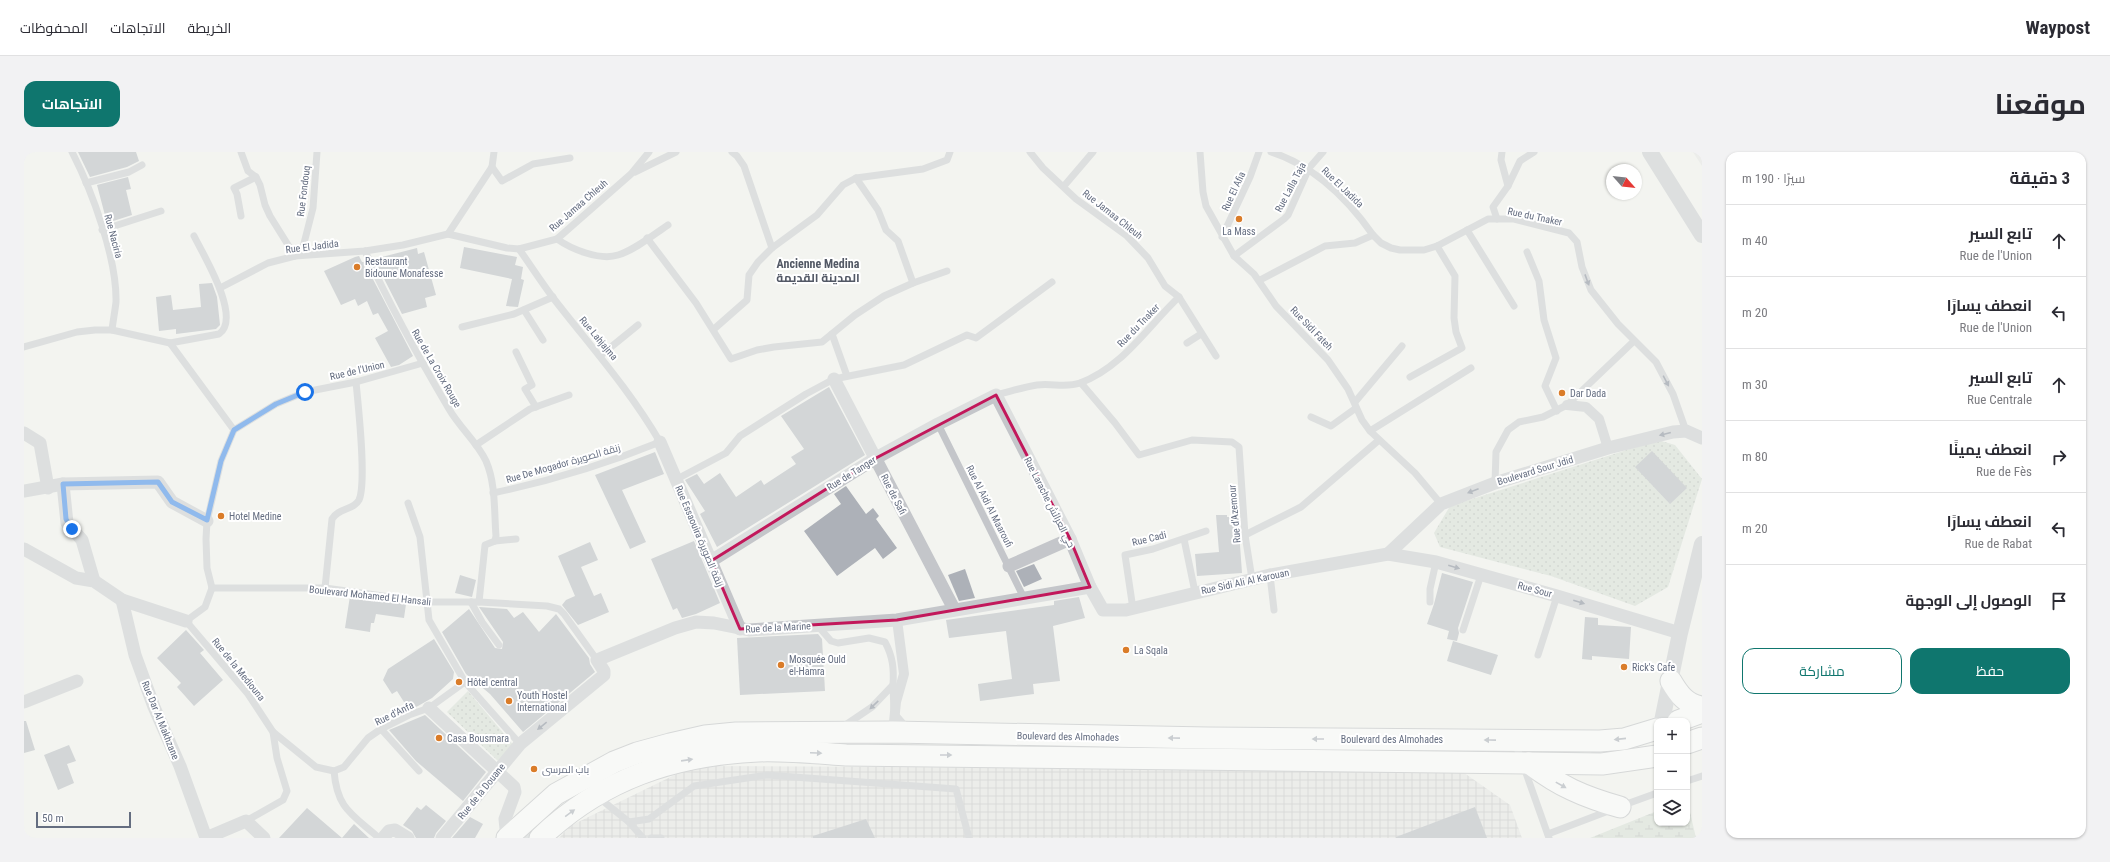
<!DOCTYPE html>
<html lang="ar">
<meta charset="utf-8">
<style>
body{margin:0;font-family:"Roboto Condensed",Cairo,sans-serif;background:#f2f2f3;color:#2b2b33;direction:rtl}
.controls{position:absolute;right:12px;bottom:12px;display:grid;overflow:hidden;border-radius:8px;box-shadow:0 1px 3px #0004}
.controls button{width:36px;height:36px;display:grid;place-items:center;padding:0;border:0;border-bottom:1px solid #e1e1e2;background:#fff;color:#2b2b33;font:20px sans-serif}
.compass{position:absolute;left:1582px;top:12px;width:36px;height:36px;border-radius:50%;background:#fff;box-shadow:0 1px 3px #0004;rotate:117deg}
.scale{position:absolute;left:12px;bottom:10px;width:95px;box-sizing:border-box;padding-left:4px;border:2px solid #646d80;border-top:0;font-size:11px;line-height:14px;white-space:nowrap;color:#646d80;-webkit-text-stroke:3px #fff;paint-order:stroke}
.stop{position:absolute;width:12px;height:12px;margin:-9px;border:3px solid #1a73e8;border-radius:50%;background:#fff}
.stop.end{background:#1a73e8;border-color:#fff;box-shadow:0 1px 4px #0008}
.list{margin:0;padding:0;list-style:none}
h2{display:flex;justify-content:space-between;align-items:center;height:52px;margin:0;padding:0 16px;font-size:17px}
h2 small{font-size:13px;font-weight:400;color:#7c7c81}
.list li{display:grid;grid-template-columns:26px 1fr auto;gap:12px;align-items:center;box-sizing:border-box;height:72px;padding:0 16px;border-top:1px solid #e1e1e2}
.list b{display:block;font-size:15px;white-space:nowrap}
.list p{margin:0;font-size:13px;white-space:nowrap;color:#7c7c81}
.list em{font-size:13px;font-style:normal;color:#7c7c81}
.actions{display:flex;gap:8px;padding:12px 16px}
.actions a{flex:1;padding:9px 0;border:1px solid #0f766e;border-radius:12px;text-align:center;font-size:14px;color:#0f766e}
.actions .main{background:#0f766e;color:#fff}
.icon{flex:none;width:22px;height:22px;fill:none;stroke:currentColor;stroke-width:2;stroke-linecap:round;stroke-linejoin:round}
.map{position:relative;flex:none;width:1678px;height:686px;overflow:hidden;direction:ltr;border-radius:12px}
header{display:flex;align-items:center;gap:24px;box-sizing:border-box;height:56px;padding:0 20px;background:#fff;border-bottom:1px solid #e1e1e2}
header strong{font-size:19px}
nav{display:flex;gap:22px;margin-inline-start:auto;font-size:14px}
.intro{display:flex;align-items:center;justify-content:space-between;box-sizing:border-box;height:96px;padding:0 24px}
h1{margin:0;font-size:28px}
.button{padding:10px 18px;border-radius:12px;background:#0f766e;color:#fff;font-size:14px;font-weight:700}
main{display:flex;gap:24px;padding:0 24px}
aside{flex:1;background:#fff;border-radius:12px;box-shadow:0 1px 3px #0004}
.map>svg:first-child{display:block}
</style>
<header>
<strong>Waypost</strong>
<nav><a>الخريطة</a><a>الاتجاهات</a><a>المحفوظات</a></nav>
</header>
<div class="intro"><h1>موقعنا</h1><a class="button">الاتجاهات</a></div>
<main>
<aside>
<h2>3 دقيقة<small>سيرًا · 190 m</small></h2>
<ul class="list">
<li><svg class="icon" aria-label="ahead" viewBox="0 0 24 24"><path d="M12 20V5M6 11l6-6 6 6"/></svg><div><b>تابع السير</b><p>Rue de l'Union</p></div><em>40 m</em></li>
<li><svg class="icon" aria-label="left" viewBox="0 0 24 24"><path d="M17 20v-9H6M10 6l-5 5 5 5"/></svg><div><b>انعطف يسارًا</b><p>Rue de l'Union</p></div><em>20 m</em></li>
<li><svg class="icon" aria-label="ahead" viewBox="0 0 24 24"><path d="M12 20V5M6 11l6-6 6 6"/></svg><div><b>تابع السير</b><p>Rue Centrale</p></div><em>30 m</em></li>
<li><svg class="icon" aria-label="right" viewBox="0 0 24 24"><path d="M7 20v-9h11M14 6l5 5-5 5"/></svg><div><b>انعطف يمينًا</b><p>Rue de Fès</p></div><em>80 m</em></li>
<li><svg class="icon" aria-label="left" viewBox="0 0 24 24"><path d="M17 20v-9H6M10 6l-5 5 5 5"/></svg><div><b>انعطف يسارًا</b><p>Rue de Rabat</p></div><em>20 m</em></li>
<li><svg class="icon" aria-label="arrive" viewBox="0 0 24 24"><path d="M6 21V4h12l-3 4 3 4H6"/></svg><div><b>الوصول إلى الوجهة</b></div></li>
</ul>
<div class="actions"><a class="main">حفظ</a><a>مشاركة</a></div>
</aside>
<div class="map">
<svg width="1678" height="686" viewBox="0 0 1678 686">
<defs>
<pattern id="industrial-grid" width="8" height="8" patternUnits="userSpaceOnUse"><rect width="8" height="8" fill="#e4e4e3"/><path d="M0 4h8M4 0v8" fill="none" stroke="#bcbdbd"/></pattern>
<pattern id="wetland-marsh" width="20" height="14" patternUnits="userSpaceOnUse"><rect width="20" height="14" fill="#d3dbd1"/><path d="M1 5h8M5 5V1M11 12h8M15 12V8" fill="none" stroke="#afb6af"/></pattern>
<pattern id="park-dots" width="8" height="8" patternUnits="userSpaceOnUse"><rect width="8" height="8" fill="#d3dbd1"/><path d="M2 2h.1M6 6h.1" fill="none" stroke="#afb6af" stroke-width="1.8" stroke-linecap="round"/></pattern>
</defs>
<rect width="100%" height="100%" fill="#f3f4f0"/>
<polygon fill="#e4e4e3" points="1669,0 1678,0 1678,14"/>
<polygon fill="url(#industrial-grid)" points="669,614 1436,618 1486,653 1498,686 535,686 546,674"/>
<polygon fill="url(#wetland-marsh)" points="1663,647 1672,686 1566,686 1633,659 1633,671 1663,671"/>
<g fill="url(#park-dots)">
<polygon points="1634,288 1651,293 1678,327 1644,435 1611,454 1527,424 1416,395 1410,381 1426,354"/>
<polygon points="444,539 491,595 476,611 423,560"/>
</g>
<g fill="#adb1b8">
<polygon points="54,0 112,0 115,9 103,15 66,25"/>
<polygon points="104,25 107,37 102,38 108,63 83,71 73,33"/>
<polygon points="440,95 493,105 491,113 499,115 497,127 500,128 494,155 482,154 488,127 436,116"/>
<polygon points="393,96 394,102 400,100 412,143 401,146 403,155 378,162 350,107"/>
<polygon points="335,104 338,110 340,110 389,204 375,213 367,215 351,186 364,179 354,161 349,163 343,149 334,154 331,147 317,153 300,119 331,105"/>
<polygon points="188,131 193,145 196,173 192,177 152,182 152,177 135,179 132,145 147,143 149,158 177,155 175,132"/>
<polygon points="805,235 841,303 693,395 676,362 681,359 661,328 673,322 680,332 696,321 712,345 737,328 740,333 746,329 772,312 767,305 780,297 757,264"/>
<polygon points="1628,299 1663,336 1646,352 1611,315"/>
<polygon points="631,300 640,322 598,338 622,390 606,397 571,323"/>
<polygon points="822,334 842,362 849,356 855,364 852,367 873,396 859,407 851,396 813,424 780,379 817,352 810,342"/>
<polygon points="1192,363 1203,363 1203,365 1214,365 1218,421 1173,424 1171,402 1195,400"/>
<polygon points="670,389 696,451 672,462 658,466 653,456 649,458 627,407"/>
<polygon points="566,390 574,408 557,415 570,444 577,441 585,460 554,473 538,453 542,448 551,444 534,404"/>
<polygon points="1010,412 1018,427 1000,435 992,419"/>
<polygon points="941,417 951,446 935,449 924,423"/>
<polygon points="1418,421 1449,430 1434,476 1435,481 1433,489 1423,487 1425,479 1403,472 1410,452"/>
<polygon points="436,423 452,428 448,445 431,441"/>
<polygon points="326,444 382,452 380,466 352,462 350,471 347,471 346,480 321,476"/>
<polygon points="1055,445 1061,466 1029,474 1036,529 1009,532 1010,542 956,549 954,532 988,527 982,479 925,486 922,468 1030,453 1030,449"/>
<polygon points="455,455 483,457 490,466 499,460 515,480 532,462 565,506 566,512 571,520 499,580 466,542 442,522 418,480 445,457 471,496 478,497 479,490"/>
<polygon points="1561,465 1574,466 1574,473 1607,475 1605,507 1568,504 1568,508 1558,507"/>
<polygon points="162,478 180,498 176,501 199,528 170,554 153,535 157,531 133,506"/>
<polygon points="794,482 798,487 801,539 716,543 713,486"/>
<polygon points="410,487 430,520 429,527 408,546 394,554 385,558 373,539 368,542 359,528 364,517"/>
<polygon points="1429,489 1474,503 1467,523 1423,509"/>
<polygon points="401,563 462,620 439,649 392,609 365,578"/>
<polygon points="0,569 2,569 11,598 0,601"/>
<polygon points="45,593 52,609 43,612 50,631 34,638 20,603"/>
<polygon points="402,653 422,669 412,681 410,686 392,686 388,679 379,673 393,655 397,658"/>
<polygon points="1451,655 1463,686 1372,686 1372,685"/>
<polygon points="283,656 318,686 330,672 345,686 255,686"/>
<polygon points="446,665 459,672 451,686 428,686"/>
<polygon points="842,667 851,686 789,686 789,684"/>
</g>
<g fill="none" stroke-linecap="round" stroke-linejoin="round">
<g stroke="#cfd2d4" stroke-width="22" stroke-dasharray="22 11" stroke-linecap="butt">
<polyline points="1468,601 1542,600 1576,596"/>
<polyline points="501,686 535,657"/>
</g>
<g stroke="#b5b7bb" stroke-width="23">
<g id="primary">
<path d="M1647,529C1654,541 1662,553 1678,555"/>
<polyline points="1654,569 1678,560"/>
<polyline points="1663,591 1678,586"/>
<path d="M1505,611C1535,634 1560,645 1596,655"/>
<polyline points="483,686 532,642 590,610 613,601 646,592 681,584 712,581 869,580 1184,586 1576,589 1600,587 1633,577"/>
<path d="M516,686C578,627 649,603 734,599C763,598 793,601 822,603L1505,611L1578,612L1633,604"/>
</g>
</g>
<g stroke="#c4c6ca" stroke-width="7">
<path d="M48,0C68,39 93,106 92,150C91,159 89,169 88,178"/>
<polyline points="217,0 224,19 232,25 236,33 241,53 246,64 271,104"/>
<polyline points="708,0 713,4 720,14 748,96"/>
<polyline points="1006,0 1019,16 1052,47 1103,84 1124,106 1141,134 1155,145 1192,204"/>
<polyline points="1176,0 1179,40 1182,54 1210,104 1230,122 1252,154 1304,208 1324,237 1338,268 1346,279 1391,321 1417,352"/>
<path d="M1247,0C1291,14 1323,46 1349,83"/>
<polyline points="1478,0 1477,8 1484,34"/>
<polyline points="468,15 478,29 509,12 546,6"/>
<polyline points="611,20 652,0"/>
<polyline points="832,26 854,58 862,78 874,89 889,131"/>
<polyline points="62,31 105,20 118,13"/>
<polyline points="1040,34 1069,0"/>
<polyline points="217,64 213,42 210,36 232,25"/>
<polyline points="1473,67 1469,55 1484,34 1496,9 1510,0"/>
<polyline points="78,78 137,59"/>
<polyline points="1443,78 1490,154"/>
<polyline points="424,82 468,15 470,0"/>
<polyline points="1198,85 1226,25 1235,0"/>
<polyline points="623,86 672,151 707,207 733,198 750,195 798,190 831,163 860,144 889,131 923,119"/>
<path d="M533,87C547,97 576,109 594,103C611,98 629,83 644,73"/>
<path d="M341,99C366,154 395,206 425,257C436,276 453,290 462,309C472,332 470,360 472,384L471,389L461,393L455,450"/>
<polyline points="1503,100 1515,129 1520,168 1532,206 1521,234 1533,259"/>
<polyline points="277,103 289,56 293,0"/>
<polyline points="1210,104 1260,67 1264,63 1285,16 1299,0"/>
<polyline points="1236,128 1301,94 1331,91 1349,83 1357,91 1367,96 1376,98 1400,98 1413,94 1464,67 1490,67 1545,81 1553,90 1558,115 1567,138 1594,172 1632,210 1649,242 1662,279"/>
<polyline points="196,136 244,111 271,104 341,99 379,93 424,82 483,96 495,97 533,87 607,22 625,0"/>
<polyline points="500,158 519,188"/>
<polyline points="438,175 490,162 529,145"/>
<polyline points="690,177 723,148 725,123 734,110 748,96 793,63 819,33 832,26 899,17 923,8 926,0"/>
<polyline points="808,182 823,224"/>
<polyline points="146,191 210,278"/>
<polyline points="1163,191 1177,182"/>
<path d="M0,195L53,180L71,178H88L146,191L195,182C218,166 180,104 170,84"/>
<polyline points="492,200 508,233 501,237 512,255"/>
<polyline points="576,204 614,173"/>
<polyline points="1386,225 1438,196 1432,180 1430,166 1431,124 1413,94"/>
<polyline points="1057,231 1091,271 1115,303 1168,288 1208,290 1215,295 1221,383 1228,427"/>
<path d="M972,243C985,240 999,235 1013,233C1028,231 1042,236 1056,231C1098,216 1124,174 1155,145"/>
<polyline points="1331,250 1378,194"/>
<polyline points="1287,265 1307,274 1332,256"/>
<polyline points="914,272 1000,446"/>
<polyline points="1346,279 1447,216"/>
<polyline points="452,293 506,257 545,243"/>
<polyline points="653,327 702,301 716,284 782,242 810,227 880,213 943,183 952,186 1028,130"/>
<polyline points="1471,331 1472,300 1484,278 1495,270 1519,265 1543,253 1610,189"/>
<path d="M469,341C526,329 582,312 636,290C605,237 568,196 530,147C518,131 507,114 495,97"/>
<polyline points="384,351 396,385 405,468 441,530 496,592"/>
<polyline points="1221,383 1277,355 1355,288"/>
<polyline points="1160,387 1171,440"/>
<polyline points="471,389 492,387"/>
<polyline points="1246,423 1250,458"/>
<polyline points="188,436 301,436 402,450 455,450 523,454 535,457 540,462 573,508"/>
<polyline points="188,436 183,416 182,387 183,369 197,309 210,278 252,252 281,240 332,230 399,211"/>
<polyline points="188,436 181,455 162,469 224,542 249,580 253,606 263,639 259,648 222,669"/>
<path d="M301,436L308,367C314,356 330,358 335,348C343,330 334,252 332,230"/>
<polyline points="447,450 458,470 475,493"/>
<polyline points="1406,450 1406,437 1412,410"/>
<polyline points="1109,457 1101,403 1129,397 1182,379"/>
<path d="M793,473L807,489L814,491L845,486L861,490C869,505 870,517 869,533"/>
<polyline points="1439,478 1457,423"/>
<polyline points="1514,503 1533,444"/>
<polyline points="820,574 848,555 869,533 870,561 883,576"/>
<polyline points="357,577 395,619"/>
<path d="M249,580L292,615L310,619C313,657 328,662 355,686"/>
<polyline points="1491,590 1525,686"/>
<polyline points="310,619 320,615 344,586 357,577 385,563 405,556 441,530"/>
<polyline points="1663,629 1678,624"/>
<polyline points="574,645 605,670 625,667 670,634 743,623 932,637 945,686"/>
<polyline points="1597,654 1633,641"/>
<polyline points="605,670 619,686"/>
<polyline points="1524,682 1587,658"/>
<polyline points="627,686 637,686"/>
</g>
<g stroke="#c4c6ca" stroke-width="10">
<polyline points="1543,253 1562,255 1575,267 1584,296"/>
<polyline points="869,580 872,550 880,522 873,468"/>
</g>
<g stroke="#c4c6ca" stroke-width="13">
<polyline points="810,227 930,457"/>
<polyline points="0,281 16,291 24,336"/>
<polyline points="636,290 716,477"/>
<polyline points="39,332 43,371 58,388 70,429"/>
<polyline points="0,339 39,332 134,330 148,350 183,369"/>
<polyline points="0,397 52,426 70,429 98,448 162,469"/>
<polyline points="1364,402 1417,352 1471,331 1584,296 1649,280 1662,279 1678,286"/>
<polyline points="687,409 852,306 914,272 972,243 1046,387 1066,435 1079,458 1102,458 1246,423 1364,402 1412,410 1533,444 1656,481"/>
<polyline points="985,414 1046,387"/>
<polyline points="98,448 111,503 130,555 156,614 182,686"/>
<polyline points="0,550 53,529"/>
<polyline points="405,556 490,635 491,640 481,667 483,686"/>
<polyline points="182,686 222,669 240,686"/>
<polyline points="359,686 365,679 371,678 384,686"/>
<polyline points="418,686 496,592 580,523 580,519 573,508 651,476 672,470 690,471 725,478 873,468 1066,435"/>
</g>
<g stroke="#c4c6ca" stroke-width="16">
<polyline points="1626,0 1678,83"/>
<polyline points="1638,569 1656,481 1678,392"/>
</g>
<use href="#primary" stroke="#fff" stroke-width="21"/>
</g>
<defs><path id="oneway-solid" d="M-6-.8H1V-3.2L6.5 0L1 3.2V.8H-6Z"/></defs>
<g fill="#6e7687">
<use href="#oneway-solid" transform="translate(1563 128) rotate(70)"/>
<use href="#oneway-solid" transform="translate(1642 229) rotate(62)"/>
<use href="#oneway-solid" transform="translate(1641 282) rotate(166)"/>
<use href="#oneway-solid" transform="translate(1449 339) rotate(159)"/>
<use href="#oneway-solid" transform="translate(1430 415) rotate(16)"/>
<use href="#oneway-solid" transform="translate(1555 450) rotate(17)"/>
<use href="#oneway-solid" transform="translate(850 553) rotate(136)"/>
<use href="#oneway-solid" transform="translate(518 574) rotate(141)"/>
</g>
<g fill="#9aa0ac">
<use href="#oneway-solid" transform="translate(1150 586) rotate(-179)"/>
<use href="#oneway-solid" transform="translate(1294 587) rotate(-180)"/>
<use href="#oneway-solid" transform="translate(1596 587) rotate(174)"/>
<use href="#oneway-solid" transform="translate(1466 588) rotate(-179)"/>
<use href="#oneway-solid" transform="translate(792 601) rotate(3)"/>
<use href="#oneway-solid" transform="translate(922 603)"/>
<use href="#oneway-solid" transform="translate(663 608) rotate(-8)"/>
<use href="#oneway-solid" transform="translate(1537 633) rotate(29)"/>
<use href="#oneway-solid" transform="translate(546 661) rotate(-36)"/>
</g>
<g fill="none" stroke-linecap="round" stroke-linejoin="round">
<polyline stroke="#1a73e8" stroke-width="5" points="48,377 42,367 39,332 134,330 148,350 183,368 197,309 210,278 252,252 281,240"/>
</g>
<path d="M0 0H1678V686H0ZM972,243L1046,387L1066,435L873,468L716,477L687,409L852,306Z" fill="#f3f4f0" fill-opacity=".55" fill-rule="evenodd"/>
<path fill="none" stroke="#c2185b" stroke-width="3" stroke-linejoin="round" d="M972,243L1046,387L1066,435L873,468L716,477L687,409L852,306Z"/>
<g fill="#da7c29" stroke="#fff" stroke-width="1.5">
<circle cx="1215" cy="67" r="4"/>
<circle cx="333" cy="115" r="4"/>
<circle cx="1538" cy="241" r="4"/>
<circle cx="197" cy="364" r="4"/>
<circle cx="1102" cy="498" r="4"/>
<circle cx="757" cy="513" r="4"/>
<circle cx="1600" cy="515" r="4"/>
<circle cx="435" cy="530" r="4"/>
<circle cx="485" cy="549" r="4"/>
<circle cx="415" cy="586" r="4"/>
<circle cx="510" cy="617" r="4"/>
</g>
<g text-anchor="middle" stroke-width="4" stroke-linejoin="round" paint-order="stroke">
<g font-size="10" fill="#646d80" stroke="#fff">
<text transform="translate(1266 35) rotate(-62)" y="4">Rue Lalla Taja</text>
<text transform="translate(1319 35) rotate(44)" y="4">Rue El Jadida</text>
<text transform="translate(279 39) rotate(-83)" y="4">Rue Fondouq</text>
<text transform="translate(1209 39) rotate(-65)" y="4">Rue El Afia</text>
<text transform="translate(554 53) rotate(-41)" y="4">Rue Jamaa Chleuh</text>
<text transform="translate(1089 62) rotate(38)" y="4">Rue Jamaa Chleuh</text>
<text transform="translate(1511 64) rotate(12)" y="4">Rue du Tnaker</text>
<text transform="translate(90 84) rotate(75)" y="4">Rue Naciria</text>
<text transform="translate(288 94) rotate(-7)" y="4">Rue El Jadida</text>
<text transform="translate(1114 173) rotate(-46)" y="4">Rue du Tnaker</text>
<text transform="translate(1288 176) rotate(46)" y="4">Rue Sidi Fateh</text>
<text transform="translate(575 186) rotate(50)" y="4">Rue Lahjajma</text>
<text transform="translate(413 216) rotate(60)" y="4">Rue de La Croix Rouge</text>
<text transform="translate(333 218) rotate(-13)" y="4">Rue de l'Union</text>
<text transform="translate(539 311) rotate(-16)" y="4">Rue De Mogador زنقة الصويرة</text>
<text transform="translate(1511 318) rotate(-17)" y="4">Boulevard Sour Jdid</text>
<text transform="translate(827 321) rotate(-32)" y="4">Rue de Tanger</text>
<text transform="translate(870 342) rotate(63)" y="4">Rue de Safi</text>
<text transform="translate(1026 350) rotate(63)" y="4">Rue Larache حي العرائش</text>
<text transform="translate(966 354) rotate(63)" y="4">Rue Al Aidi Al Maaroufi</text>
<text transform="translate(1210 362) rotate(-95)" y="4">Rue d'Azemour</text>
<text transform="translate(676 384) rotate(67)" y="4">Rue Essaouira زنقة الصويرة</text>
<text transform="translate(1125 386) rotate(-14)" y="4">Rue Cadi</text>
<text transform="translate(1221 429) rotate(-12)" y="4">Rue Sidi Ali Al Karouan</text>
<text transform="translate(1511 437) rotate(15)" y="4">Rue Sour</text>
<text transform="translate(346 443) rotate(6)" y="4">Boulevard Mohamed El Hansali</text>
<text transform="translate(754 475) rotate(-3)" y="4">Rue de la Marine</text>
<text transform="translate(215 517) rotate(51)" y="4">Rue de la Mediouna</text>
<text transform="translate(370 561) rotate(-26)" y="4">Rue d'Anfa</text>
<text transform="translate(137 568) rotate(68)" y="4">Rue Dar Al Makhzane</text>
<text transform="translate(1044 584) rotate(1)" y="4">Boulevard des Almohades</text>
<text x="1368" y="591">Boulevard des Almohades</text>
<text transform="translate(457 639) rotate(-51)" y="4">Rue de la Douane</text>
</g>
<g font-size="10" fill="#646d80" stroke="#fff" text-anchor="start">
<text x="1215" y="83" text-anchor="middle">La Mass</text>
<text x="341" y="113">Restaurant<tspan x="341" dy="12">Bidoune Monafesse</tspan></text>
<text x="1546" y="245">Dar Dada</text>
<text x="205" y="368">Hotel Medine</text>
<text x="1110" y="502">La Sqala</text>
<text x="765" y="511">Mosquée Ould<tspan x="765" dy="12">el-Hamra</tspan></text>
<text x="1608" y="519">Rick's Cafe</text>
<text x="443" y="534">Hôtel central</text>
<text x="493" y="547">Youth Hostel<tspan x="493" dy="12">International</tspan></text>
<text x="423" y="590">Casa Bousmara</text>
<text x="518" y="621">باب المرسى</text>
</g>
<g font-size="12" font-weight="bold" fill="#525865" stroke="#fff">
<text x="794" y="116">Ancienne Medina<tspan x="794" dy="14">المدينة القديمة</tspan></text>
</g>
</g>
</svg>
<div class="controls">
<button>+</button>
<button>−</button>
<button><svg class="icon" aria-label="layers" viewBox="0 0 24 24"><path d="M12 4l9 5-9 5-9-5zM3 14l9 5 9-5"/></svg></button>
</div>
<svg class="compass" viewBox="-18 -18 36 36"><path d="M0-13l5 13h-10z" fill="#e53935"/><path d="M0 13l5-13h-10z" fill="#7c7c81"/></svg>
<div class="scale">50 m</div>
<div class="stop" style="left:281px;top:240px"></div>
<div class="stop end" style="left:48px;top:377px"></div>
</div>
</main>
